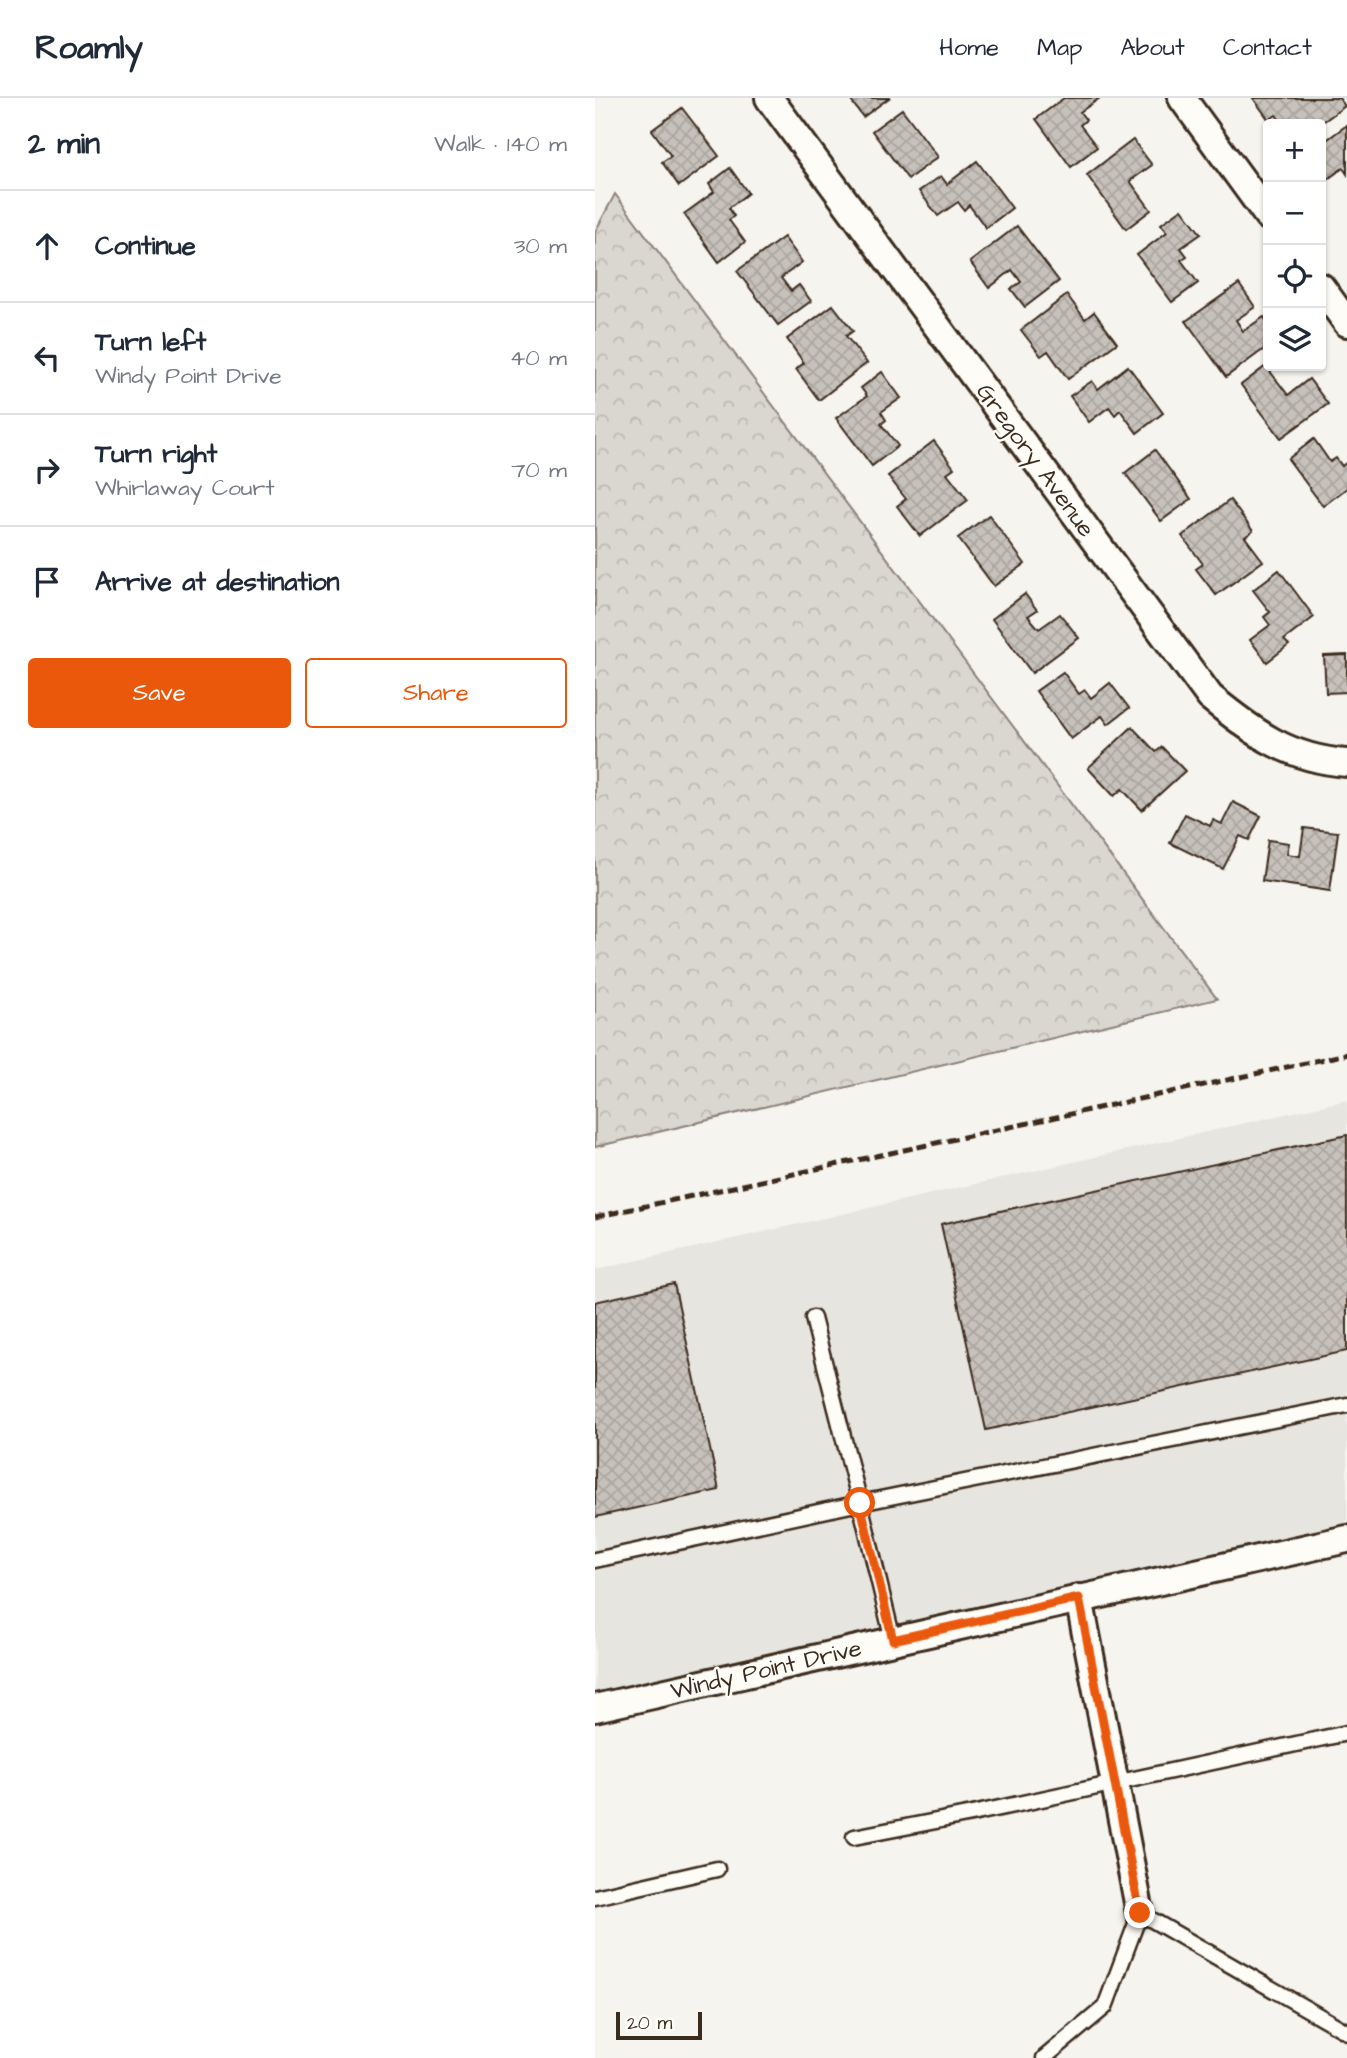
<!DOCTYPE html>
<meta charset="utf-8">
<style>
body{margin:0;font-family:"Architects Daughter",sans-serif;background:#f2f2f3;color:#1f2937}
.controls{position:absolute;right:21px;top:21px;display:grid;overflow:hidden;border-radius:7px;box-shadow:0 2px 5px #0004}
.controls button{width:63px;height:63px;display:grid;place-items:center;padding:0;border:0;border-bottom:2px solid #e0e1e3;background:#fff;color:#1f2937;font:35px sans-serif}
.scale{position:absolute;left:21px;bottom:18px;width:86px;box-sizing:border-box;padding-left:7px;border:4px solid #3b2a1e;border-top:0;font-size:19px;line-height:24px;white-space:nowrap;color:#3b2a1e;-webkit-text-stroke:5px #fdfcf7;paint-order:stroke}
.stop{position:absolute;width:21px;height:21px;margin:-16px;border:5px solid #ea580c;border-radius:50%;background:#fff}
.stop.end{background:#ea580c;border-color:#fff;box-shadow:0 2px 7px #0008}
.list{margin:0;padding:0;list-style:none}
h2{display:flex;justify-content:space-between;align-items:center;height:91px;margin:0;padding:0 28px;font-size:30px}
h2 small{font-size:23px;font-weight:400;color:#747a83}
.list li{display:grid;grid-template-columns:46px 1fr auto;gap:21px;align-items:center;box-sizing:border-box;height:112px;padding:0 28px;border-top:2px solid #e0e1e3}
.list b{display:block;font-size:26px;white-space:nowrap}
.list p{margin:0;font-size:23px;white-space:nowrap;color:#747a83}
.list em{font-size:23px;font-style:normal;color:#747a83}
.actions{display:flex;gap:14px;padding:21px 28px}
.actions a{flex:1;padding:16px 0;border:2px solid #ea580c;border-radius:7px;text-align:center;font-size:24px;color:#ea580c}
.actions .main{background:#ea580c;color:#fff}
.icon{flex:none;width:38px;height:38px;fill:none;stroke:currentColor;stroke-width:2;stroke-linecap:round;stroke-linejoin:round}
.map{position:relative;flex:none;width:752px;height:1960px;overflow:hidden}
header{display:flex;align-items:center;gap:42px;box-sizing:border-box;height:98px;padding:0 35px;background:#fff;border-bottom:2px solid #e0e1e3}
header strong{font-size:33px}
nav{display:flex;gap:38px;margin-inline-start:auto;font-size:24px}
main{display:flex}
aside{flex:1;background:#fff}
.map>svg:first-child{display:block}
</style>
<header>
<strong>Roamly</strong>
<nav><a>Home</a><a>Map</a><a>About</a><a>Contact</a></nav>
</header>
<main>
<aside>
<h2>2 min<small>Walk · 140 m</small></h2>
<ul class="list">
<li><svg class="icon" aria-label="ahead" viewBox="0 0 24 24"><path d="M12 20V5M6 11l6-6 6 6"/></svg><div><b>Continue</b></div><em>30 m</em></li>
<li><svg class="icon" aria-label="left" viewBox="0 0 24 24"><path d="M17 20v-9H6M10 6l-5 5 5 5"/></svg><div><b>Turn left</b><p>Windy Point Drive</p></div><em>40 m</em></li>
<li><svg class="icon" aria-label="right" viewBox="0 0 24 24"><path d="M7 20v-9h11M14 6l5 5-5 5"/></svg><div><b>Turn right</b><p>Whirlaway Court</p></div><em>70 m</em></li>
<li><svg class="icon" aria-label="arrive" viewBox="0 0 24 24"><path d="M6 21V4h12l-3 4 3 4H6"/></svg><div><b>Arrive at destination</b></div></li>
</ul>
<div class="actions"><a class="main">Save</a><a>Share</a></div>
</aside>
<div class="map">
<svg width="752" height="1960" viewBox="0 0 752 1960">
<defs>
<pattern id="park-crowns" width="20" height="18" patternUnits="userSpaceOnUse" patternTransform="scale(1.75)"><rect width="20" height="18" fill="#dad6d0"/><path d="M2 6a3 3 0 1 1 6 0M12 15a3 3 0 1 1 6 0" fill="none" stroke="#bcb8b2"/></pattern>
<pattern id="building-cross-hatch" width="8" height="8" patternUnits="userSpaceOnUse" patternTransform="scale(1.75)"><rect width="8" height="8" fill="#c7c1bb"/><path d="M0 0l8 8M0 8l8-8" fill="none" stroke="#aca6a0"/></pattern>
</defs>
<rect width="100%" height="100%" fill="#f5f4ee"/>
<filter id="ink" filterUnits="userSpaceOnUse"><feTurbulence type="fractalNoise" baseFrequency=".0143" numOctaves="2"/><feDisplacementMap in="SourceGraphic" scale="14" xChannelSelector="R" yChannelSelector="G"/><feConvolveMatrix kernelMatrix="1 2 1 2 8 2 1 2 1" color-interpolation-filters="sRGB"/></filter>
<g filter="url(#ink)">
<polygon fill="#e7e5df" points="752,1002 752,1429 0,1598 0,1172"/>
<polygon fill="url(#park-crowns)" stroke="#8a8077" stroke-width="2" points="20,96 622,901 0,1049 0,134"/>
<g fill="url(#building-cross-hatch)" stroke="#3b2a1e" stroke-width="2">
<polygon points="254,0 294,0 268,19"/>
<polygon points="469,0 505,0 485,14 491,22 485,27 502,49 476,69 441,21"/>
<polygon points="658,0 744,0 750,8 725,26 688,26 681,17 674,22"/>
<polygon points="87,10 124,58 84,88 67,64 76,58 57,32"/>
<polygon points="307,11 343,59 313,81 277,33"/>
<polygon points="752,27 752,76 748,70 726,86 726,46"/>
<polygon points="538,42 557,67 535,83 556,112 531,131 492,77"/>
<polygon points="382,63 417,110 391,130 374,107 369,112 363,104 343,118 324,93 346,78 352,86"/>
<polygon points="135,70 153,95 134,110 139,118 134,122 150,144 124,164 89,116 119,94 114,86"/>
<polygon points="587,111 606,136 586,150 592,158 586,162 603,185 577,204 542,157 572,134 566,126"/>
<polygon points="422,128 464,183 430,209 416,191 426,184 417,172 394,190 375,164"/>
<polygon points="189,139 207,164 186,180 196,193 204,187 216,203 183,227 142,173"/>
<polygon points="644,186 660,209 641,222 648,233 669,219 673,225 673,248 631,279 591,223"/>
<polygon points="472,197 490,221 499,214 522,245 473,281 453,253 446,258 426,232"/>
<polygon points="238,207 258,233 251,238 272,265 224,302 201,271 209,265 192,241"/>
<polygon points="533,268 568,315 542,335 525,312 520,317 514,309 494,324 475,298 497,283 503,291"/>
<polygon points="671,268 693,297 714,281 733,306 686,340 646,287"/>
<polygon points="287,274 306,300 286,314 291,322 286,326 303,348 277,368 241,320 272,298 266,290"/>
<polygon points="719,341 735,364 741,360 747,368 752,364 752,390 728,408 693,361"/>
<polygon points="339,343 359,370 352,375 373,402 325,438 302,408 311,401 293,378"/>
<polygon points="560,352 596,401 566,423 530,375"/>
<polygon points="635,402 658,433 650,439 668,463 621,497 601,471 608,466 587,438"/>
<polygon points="394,417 430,466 399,488 363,440"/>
<polygon points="684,472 719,519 689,542 694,547 672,564 655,542 675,527 669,519 675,514 658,492"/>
<polygon points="430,496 442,512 433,518 444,531 465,516 484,540 437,575 397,521"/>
<polygon points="752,557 752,594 731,595 729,558"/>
<polygon points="468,574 484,596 490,592 496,600 515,585 534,610 513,626 507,618 476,641 441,593"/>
<polygon points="537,629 561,654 567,649 590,673 547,712 527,691 519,698 493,670"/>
<polygon points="638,704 666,718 654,742 645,738 628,771 575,745 590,716 615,728 618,722 627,726"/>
<polygon points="709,730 743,734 735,793 667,783 673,742 694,745 692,756 705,758"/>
<polygon points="752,1037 752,1253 391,1332 346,1126"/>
<polygon points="79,1186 124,1392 0,1419 0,1204"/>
</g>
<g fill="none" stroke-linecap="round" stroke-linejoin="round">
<g stroke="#3b2a1e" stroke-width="19">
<g id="service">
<polyline points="0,1462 265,1405 218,1220"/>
<polyline points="298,1542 265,1405 752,1307"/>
<polyline points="259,1739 377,1716 752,1635"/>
<polyline points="0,1799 122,1771"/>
<polyline points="449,1960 510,1909 545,1815 752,1934"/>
</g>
</g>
<g stroke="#3b2a1e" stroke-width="32">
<g id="minor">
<path d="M174,0L615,599C659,635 694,661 752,665"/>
<polyline points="587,0 673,118"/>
<polyline points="726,189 752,225"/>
<polyline points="484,1500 545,1815"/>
<polyline points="0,1610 752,1441"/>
</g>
</g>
<use href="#service" stroke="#fdfcf7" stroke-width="14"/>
<use href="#minor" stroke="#fdfcf7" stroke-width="26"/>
<polyline stroke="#3b2a1e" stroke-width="5" stroke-dasharray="10 5" stroke-linecap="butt" points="0,1119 752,956"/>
</g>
</g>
<g fill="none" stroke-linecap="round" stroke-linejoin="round" filter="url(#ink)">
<polyline stroke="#ea580c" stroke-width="9" points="265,1405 298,1542 484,1500 545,1815"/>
</g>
<g text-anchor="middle" stroke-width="5" stroke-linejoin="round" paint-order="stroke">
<g font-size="24" fill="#3b2a1e" stroke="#fdfcf7">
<text transform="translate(441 362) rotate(54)" y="8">Gregory Avenue</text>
<text transform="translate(171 1571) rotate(-13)" y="8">Windy Point Drive</text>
</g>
</g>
</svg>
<div class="controls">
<button>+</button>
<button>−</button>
<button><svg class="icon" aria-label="locate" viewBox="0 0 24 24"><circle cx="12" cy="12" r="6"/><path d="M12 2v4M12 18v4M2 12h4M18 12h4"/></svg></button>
<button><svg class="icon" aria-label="layers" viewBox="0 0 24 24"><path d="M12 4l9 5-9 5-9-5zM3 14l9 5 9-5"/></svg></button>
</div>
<div class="scale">20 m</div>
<div class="stop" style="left:265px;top:1405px"></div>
<div class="stop end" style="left:545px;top:1815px"></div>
</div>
</main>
